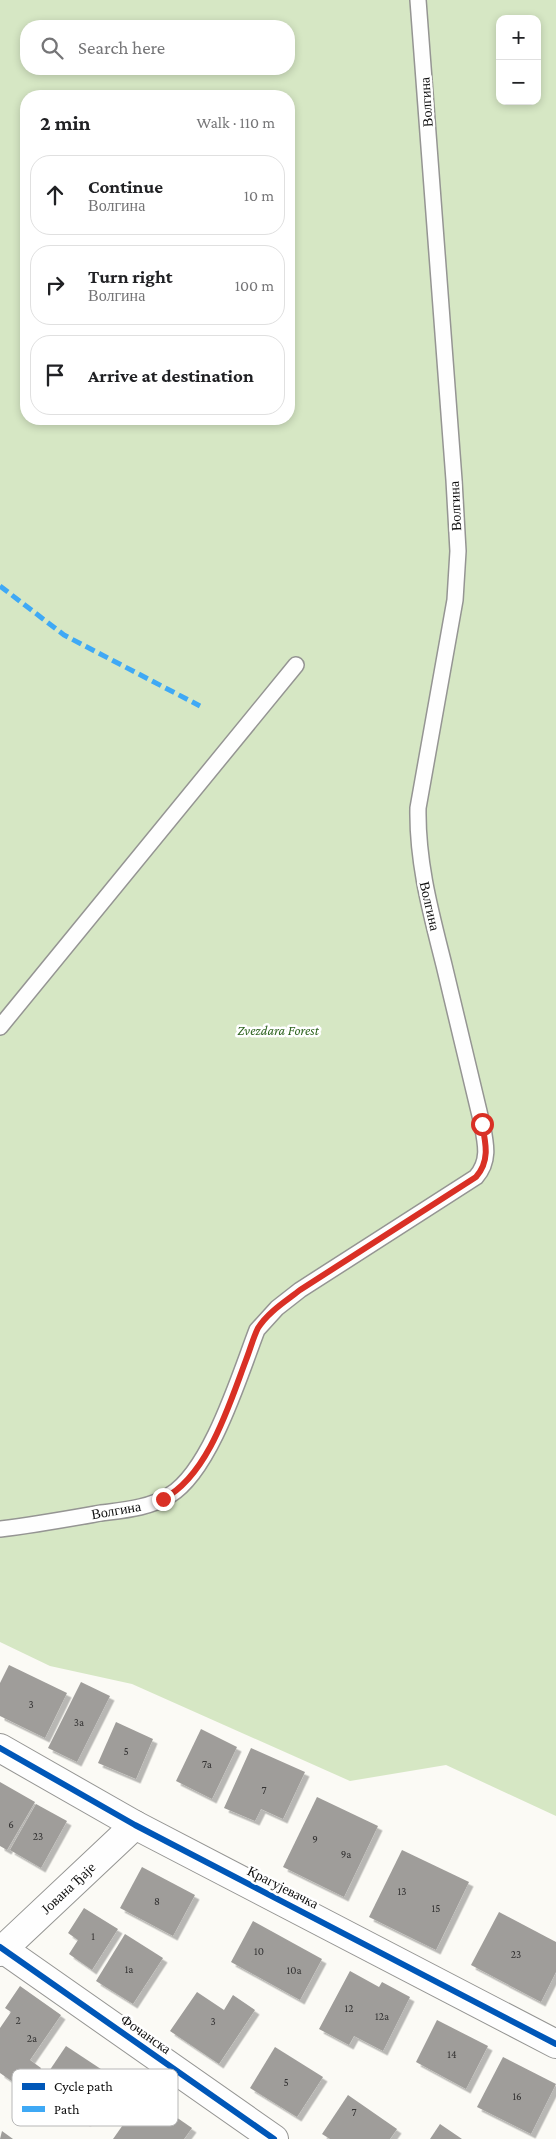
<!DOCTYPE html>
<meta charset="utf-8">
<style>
body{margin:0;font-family:"Crimson Pro",serif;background:#f6f6f6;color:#202124}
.controls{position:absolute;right:15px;top:15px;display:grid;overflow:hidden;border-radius:10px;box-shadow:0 2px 8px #0003}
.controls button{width:45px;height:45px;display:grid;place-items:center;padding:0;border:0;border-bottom:1px solid #e0e0e0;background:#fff;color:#202124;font:25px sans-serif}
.stop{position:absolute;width:15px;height:15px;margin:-11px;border:4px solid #d93025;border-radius:50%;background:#fff}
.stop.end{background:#d93025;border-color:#fff;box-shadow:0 1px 5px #0008}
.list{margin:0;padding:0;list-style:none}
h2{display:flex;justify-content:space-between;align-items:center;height:65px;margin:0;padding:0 20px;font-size:21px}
h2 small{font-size:16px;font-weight:400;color:#757577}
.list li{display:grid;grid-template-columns:32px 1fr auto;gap:15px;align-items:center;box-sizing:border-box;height:80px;margin:0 10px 10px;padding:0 10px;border:1px solid #e0e0e0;border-radius:20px}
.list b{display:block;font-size:19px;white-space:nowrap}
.list p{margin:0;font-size:16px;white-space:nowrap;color:#757577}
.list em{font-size:16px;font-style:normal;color:#757577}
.icon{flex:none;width:28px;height:28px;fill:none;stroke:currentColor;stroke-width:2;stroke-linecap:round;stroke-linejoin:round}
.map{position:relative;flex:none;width:556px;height:2139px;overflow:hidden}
.search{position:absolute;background:#fff;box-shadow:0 2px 8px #0003;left:20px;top:20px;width:275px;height:55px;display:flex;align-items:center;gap:12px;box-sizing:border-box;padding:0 18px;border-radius:20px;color:#757577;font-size:19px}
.panel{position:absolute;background:#fff;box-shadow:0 2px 8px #0003;left:20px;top:90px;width:275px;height:335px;border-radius:20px}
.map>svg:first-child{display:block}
</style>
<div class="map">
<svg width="556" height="2139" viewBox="0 0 556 2139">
<defs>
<filter id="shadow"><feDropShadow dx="4.5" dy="4.5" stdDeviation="0" flood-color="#0004"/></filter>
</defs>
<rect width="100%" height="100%" fill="#fbfaf5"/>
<path fill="#d6e7c4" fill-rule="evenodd" d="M0,0H556V1816L446,1765L350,1781L132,1684L50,1666L0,1642ZM500,19H537V101H500ZM26,26H289V69H26ZM26,96H289V419H26Z"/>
<g fill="#9f9d9a" filter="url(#shadow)">
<polygon points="9,1665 67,1693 45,1738 0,1716 0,1683"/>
<polygon points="81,1682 110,1696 77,1762 48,1748"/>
<polygon points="116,1722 153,1739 136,1779 98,1763"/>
<polygon points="201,1729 237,1747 212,1799 176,1781"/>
<polygon points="251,1748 305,1772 283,1819 261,1809 255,1821 224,1808"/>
<polygon points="0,1782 35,1802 7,1850 0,1846"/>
<polygon points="317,1797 378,1826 344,1897 283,1867"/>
<polygon points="36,1804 67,1821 41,1868 10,1850"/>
<polygon points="402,1850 469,1882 436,1950 369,1917"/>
<polygon points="142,1867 195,1895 173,1936 120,1908"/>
<polygon points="84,1908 118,1929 92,1970 69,1954 78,1940 68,1933"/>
<polygon points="499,1912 556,1942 556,1972 541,2002 471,1965"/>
<polygon points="253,1921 322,1959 300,2000 231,1962"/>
<polygon points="125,1934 163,1958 133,2004 96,1981"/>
<polygon points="350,1971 379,1987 382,1982 410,1997 383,2051 354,2036 349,2045 319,2029"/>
<polygon points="20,1986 61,2015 30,2060 41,2068 26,2091 0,2073 0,2028 11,2012 5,2008"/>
<polygon points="197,1992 224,2010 233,1995 255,2010 219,2064 170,2031"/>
<polygon points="437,2020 488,2046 466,2089 416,2062"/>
<polygon points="66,2046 116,2079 86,2122 37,2089"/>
<polygon points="275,2047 323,2077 297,2117 250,2088"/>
<polygon points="503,2057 556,2084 531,2134 477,2107"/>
<polygon points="144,2095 192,2128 184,2139 113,2139"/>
<polygon points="348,2095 397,2129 390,2139 330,2139 322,2134"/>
<polygon points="440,2124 462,2139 430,2139"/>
<polygon points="2,2131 13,2139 0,2139"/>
</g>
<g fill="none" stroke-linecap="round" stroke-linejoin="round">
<g stroke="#959593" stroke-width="18">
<g id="service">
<polyline points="0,1027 296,665"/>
<path d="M0,1529C34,1525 67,1519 101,1513C124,1510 150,1508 170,1495C211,1470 240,1374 257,1330L277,1308L300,1290L476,1177C490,1161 486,1144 482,1124C469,1071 457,1018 444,965C431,913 417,863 418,808L455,600L458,551L454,480L418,0"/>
</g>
</g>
<g stroke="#959593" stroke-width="30">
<g id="minor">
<polyline points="0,1748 135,1825 556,2044"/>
<polyline points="0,1947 274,2139"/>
<polyline points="0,1952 135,1825"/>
</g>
</g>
<use href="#service" stroke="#fefefe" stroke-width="15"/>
<use href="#minor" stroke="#fefefe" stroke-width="28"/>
<polyline stroke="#3fa9f5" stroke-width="5" stroke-dasharray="10 5" stroke-linecap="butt" points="0,586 64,635 200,706"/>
<g stroke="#fff" stroke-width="9">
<g id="cycleway">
<polyline points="0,1748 135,1825 556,2044"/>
<polyline points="0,1947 274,2139"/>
</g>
</g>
<use href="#cycleway" stroke="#0057b8" stroke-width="6"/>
</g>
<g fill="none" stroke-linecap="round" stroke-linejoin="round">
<path stroke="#d93025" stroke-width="6" d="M163,1499C208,1476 229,1405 246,1360C250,1350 253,1338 258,1328C268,1312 286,1301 300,1290L476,1177C490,1161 486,1144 482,1124"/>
</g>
<g text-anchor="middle" stroke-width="5" stroke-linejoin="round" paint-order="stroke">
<g font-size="11" fill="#333232">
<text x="31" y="1708">3</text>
<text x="79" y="1726">3a</text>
<text x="126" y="1755">5</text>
<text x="207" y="1768">7a</text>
<text x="264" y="1794">7</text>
<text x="11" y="1828">6</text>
<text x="38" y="1840">23</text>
<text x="315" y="1843">9</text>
<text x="346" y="1858">9a</text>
<text x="402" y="1895">13</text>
<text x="157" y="1905">8</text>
<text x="436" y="1912">15</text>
<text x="93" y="1940">1</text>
<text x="259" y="1955">10</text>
<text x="516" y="1958">23</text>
<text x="129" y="1973">1a</text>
<text x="294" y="1974">10a</text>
<text x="349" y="2012">12</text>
<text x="382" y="2020">12a</text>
<text x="18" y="2024">2</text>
<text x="213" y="2025">3</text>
<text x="32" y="2042">2a</text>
<text x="452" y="2058">14</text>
<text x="286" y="2086">5</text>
<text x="517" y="2100">16</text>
<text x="354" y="2116">7</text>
</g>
<g font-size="14" fill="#0f0f0f" stroke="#fff">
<text transform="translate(426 102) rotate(-94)" y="5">Волгина</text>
<text transform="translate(455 506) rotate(-93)" y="5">Волгина</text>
<text transform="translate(430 906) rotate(77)" y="5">Волгина</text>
<text transform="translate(116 1510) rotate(-10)" y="5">Волгина</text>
<text transform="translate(283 1887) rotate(27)" y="5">Крагујевачка</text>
<text transform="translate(68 1888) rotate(-43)" y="5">Јована Ђаје</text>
<text transform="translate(146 2034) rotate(35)" y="5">Фочанска</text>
</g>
<g font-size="14" font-style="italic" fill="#306521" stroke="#fff">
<text x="278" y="1035">Zvezdara Forest</text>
</g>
</g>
<rect x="12" y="2069" width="166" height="57" rx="8" fill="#fff" stroke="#b7b7b7" stroke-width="1"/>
<rect x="22" y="2083" width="23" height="7" fill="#0057b8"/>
<rect x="22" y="2106" width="23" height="6" fill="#3fa9f5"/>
<g font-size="14" fill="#0f0f0f">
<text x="54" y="2091">Cycle path</text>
<text x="54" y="2114">Path</text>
</g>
</svg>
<div class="controls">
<button>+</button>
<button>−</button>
</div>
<div class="stop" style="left:482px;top:1124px"></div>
<div class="stop end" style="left:163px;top:1499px"></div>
<div class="search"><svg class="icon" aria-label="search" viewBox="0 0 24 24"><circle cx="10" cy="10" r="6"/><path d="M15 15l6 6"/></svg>Search here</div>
<section class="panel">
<h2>2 min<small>Walk · 110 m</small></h2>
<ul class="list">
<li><svg class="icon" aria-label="ahead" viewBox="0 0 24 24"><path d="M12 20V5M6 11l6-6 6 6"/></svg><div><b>Continue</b><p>Волгина</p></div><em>10 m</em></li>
<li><svg class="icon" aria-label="right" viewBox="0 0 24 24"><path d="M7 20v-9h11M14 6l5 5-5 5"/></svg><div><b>Turn right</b><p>Волгина</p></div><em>100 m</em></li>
<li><svg class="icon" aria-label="arrive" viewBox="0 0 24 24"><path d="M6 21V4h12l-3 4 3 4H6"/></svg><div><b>Arrive at destination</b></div></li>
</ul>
</section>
</div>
